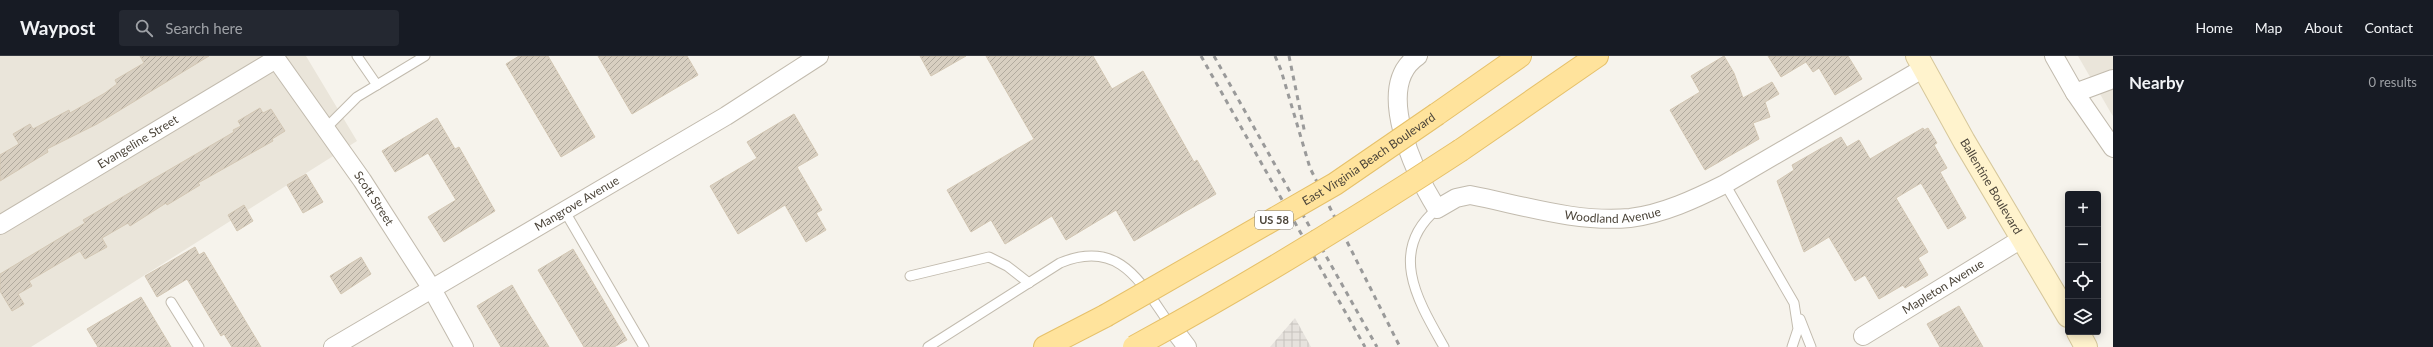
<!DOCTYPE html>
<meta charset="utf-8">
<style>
body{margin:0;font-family:Lato,sans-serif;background:#242831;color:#f1f3f6}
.controls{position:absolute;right:12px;bottom:12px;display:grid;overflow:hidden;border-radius:4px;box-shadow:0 2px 10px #0003}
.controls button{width:36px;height:36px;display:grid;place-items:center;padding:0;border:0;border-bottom:1px solid #363941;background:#171b24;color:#f1f3f6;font:20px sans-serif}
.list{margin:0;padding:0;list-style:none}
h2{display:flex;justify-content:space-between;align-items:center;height:52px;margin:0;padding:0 16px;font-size:17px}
h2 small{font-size:13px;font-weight:400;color:#9ea1a6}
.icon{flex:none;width:22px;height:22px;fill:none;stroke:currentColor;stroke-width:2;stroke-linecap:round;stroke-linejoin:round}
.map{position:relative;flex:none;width:2113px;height:291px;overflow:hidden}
header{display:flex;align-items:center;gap:24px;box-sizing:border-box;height:56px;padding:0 20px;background:#171b24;border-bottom:1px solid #363941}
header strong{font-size:19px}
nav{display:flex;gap:22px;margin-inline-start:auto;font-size:14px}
.search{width:280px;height:36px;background:#242831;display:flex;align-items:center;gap:10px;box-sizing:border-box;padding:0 14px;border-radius:4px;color:#9ea1a6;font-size:15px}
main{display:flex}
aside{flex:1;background:#171b24}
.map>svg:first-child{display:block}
</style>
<header>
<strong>Waypost</strong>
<div class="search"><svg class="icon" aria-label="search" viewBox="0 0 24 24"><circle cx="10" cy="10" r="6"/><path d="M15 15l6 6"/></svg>Search here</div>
<nav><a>Home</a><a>Map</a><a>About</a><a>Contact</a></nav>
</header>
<main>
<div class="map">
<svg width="2113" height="291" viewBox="0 0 2113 291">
<defs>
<pattern id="industrial-grid" width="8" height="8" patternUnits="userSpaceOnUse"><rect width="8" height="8" fill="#e6e2dd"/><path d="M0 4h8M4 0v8" fill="none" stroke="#c7c3be"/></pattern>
<pattern id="building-hatch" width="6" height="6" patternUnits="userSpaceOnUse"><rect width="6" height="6" fill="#d8cfc1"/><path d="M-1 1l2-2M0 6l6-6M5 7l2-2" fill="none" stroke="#b1aa9e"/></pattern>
</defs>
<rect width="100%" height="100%" fill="#f6f3ec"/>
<g fill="#eae5da">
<polygon points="0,0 306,0 357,85 31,291 0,291"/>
<polygon points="2078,0 2113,0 2113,60 2111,57"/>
</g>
<polygon fill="url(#industrial-grid)" points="1295,262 1311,291 1270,291"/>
<g fill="url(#building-hatch)" stroke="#d3c7b4">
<polygon points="140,0 209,0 97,68 47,93 48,96 0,125 0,99 19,88 13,78 30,68 33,73 69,54 70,57 105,37 117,28 115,24 144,7"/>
<polygon points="519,0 548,0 595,81 561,101 506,8"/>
<polygon points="598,0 687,0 698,19 632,58"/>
<polygon points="920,0 966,0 931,20"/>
<polygon points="986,0 1093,0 1112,33 1143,15 1194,106 1197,104 1216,138 1134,185 1116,154 1066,184 1052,160 1005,188 991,164 971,176 947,134 1034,83"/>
<polygon points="1724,0 1734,17 1743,42 1772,26 1779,38 1765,46 1770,61 1753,67 1759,83 1705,114 1670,54 1700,36 1691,20"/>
<polygon points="1768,0 1848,0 1862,23 1835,39 1819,12 1813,16 1806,6 1781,21"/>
<polygon points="260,52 263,57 271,53 285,75 272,83 273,85 198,127 200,129 167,149 166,147 130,170 128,167 102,182 107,191 85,203 80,195 29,225 32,230 18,238 24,248 12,255 0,235 0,218 85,167 83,164 234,76 233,74 241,70 238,65"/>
<polygon points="794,58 818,99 797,111 822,154 816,157 826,174 806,186 785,149 738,178 710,130 757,102 747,86"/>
<polygon points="437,62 455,93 459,91 495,155 444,186 428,161 456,144 428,97 395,116 382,95"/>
<polygon points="1923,72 1924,74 1928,72 1937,87 1934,89 1947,112 1940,116 1966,162 1948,173 1921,127 1896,142 1928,196 1918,202 1928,219 1905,232 1903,229 1879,243 1865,219 1855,225 1829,181 1804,196 1777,125 1794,114 1792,109 1841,81 1847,91 1859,84 1870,103"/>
<polygon points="306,118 323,146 303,157 287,129"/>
<polygon points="244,149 253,165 237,175 228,159"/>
<polygon points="195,191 199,199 204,196 261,291 232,291 224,278 221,280 187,223 157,241 145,220"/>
<polygon points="573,193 627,284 614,291 584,291 538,214"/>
<polygon points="361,201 371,218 341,238 330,220"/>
<polygon points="512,229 524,250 549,291 501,291 477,250"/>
<polygon points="141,241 171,291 98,291 87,273"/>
<polygon points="1959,250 1983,291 1940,291 1927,268"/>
</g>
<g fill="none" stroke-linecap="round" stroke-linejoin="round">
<g stroke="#c2bbae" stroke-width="11">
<g id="service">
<polyline points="357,0 377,29"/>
<polyline points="326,72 357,41 425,0"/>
<polyline points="1725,128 1794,247 1798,273 1792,291"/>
<path d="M1437,153C1387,195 1418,245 1444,291"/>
<polyline points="564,154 644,291"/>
<polyline points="910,220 989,201 1007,210 1029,227"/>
<polyline points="171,246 199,291"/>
<polyline points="1800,263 1811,291"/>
<path d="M928,291L1060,207C1121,182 1141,228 1171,270"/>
</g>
</g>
<g stroke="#c2bbae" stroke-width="20">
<g id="minor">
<path id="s1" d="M274,0L362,124L432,233L464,291"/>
<path id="s2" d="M1418,0C1372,30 1416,119 1437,153L1456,142L1470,139C1522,149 1576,167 1630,162C1663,158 1695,143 1725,128L1924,12"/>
<polyline points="2054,0 2075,37 2113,92"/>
<polyline points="2075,37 2113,23"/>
<path id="s3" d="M0,169L276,3"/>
<polyline points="1172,271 1187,291"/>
<path id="s4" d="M1863,280L2023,182"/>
<path id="s5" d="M333,291L726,60L819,0"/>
</g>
</g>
<g stroke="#d6c79b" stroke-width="24">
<g id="secondary">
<path id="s6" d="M1917,0L1964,85L2068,260"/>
<polyline points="2078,276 2086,291"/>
</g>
</g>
<g stroke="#e6c16a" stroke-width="24">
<g id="primary">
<polyline points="1437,58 1520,0"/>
<polyline points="1461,94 1597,0"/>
<polyline points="1045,291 1105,260"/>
</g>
</g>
<use href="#service" stroke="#fff" stroke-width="9"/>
<use href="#minor" stroke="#fff" stroke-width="18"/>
<use href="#secondary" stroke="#fff3cd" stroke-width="22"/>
<use href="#primary" stroke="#ffe39c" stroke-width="22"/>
<g stroke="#9a9a9a" stroke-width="3" stroke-dasharray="5 5" stroke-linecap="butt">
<polyline points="1201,0 1365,291"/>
<polyline points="1214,0 1377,291"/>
<polyline points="1275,0 1281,14 1310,112 1400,291"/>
<polyline points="1289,0 1305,78"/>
</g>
<g stroke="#e6c16a" stroke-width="24" stroke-linecap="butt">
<g id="primary-bridge">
<path id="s7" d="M1105,260L1335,128L1437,58"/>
<path d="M1134,291C1246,230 1354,164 1461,94"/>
</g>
</g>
<use href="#primary-bridge" stroke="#ffe39c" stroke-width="22"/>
</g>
<g text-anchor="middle" stroke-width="4" stroke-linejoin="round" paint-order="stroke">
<rect fill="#fff" stroke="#817c74" stroke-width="1" x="1255" y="155" width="38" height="18" rx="3"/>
<g font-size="11" font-weight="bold" fill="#4b4439">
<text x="1274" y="168">US 58</text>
</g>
<g font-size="12" fill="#4b4439" stroke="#fff">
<text dy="4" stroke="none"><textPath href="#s3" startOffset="161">Evangeline Street</textPath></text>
<text dy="4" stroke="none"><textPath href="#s7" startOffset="307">East Virginia Beach Boulevard</textPath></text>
<text dy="4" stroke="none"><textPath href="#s6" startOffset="150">Ballentine Boulevard</textPath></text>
<text dy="4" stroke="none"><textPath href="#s1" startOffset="174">Scott Street</textPath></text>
<text dy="4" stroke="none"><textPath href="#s5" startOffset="283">Mangrove Avenue</textPath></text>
<text dy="4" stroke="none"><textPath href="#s2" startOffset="349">Woodland Avenue</textPath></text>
<text dy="4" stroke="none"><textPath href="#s4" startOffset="94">Mapleton Avenue</textPath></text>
</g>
</g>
</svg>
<div class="controls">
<button>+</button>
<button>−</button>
<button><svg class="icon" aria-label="locate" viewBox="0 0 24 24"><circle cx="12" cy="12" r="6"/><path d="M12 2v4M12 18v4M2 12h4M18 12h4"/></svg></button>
<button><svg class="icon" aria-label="layers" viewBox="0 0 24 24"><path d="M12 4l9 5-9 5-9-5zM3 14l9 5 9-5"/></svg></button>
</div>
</div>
<aside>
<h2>Nearby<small>0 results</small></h2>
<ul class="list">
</ul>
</aside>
</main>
